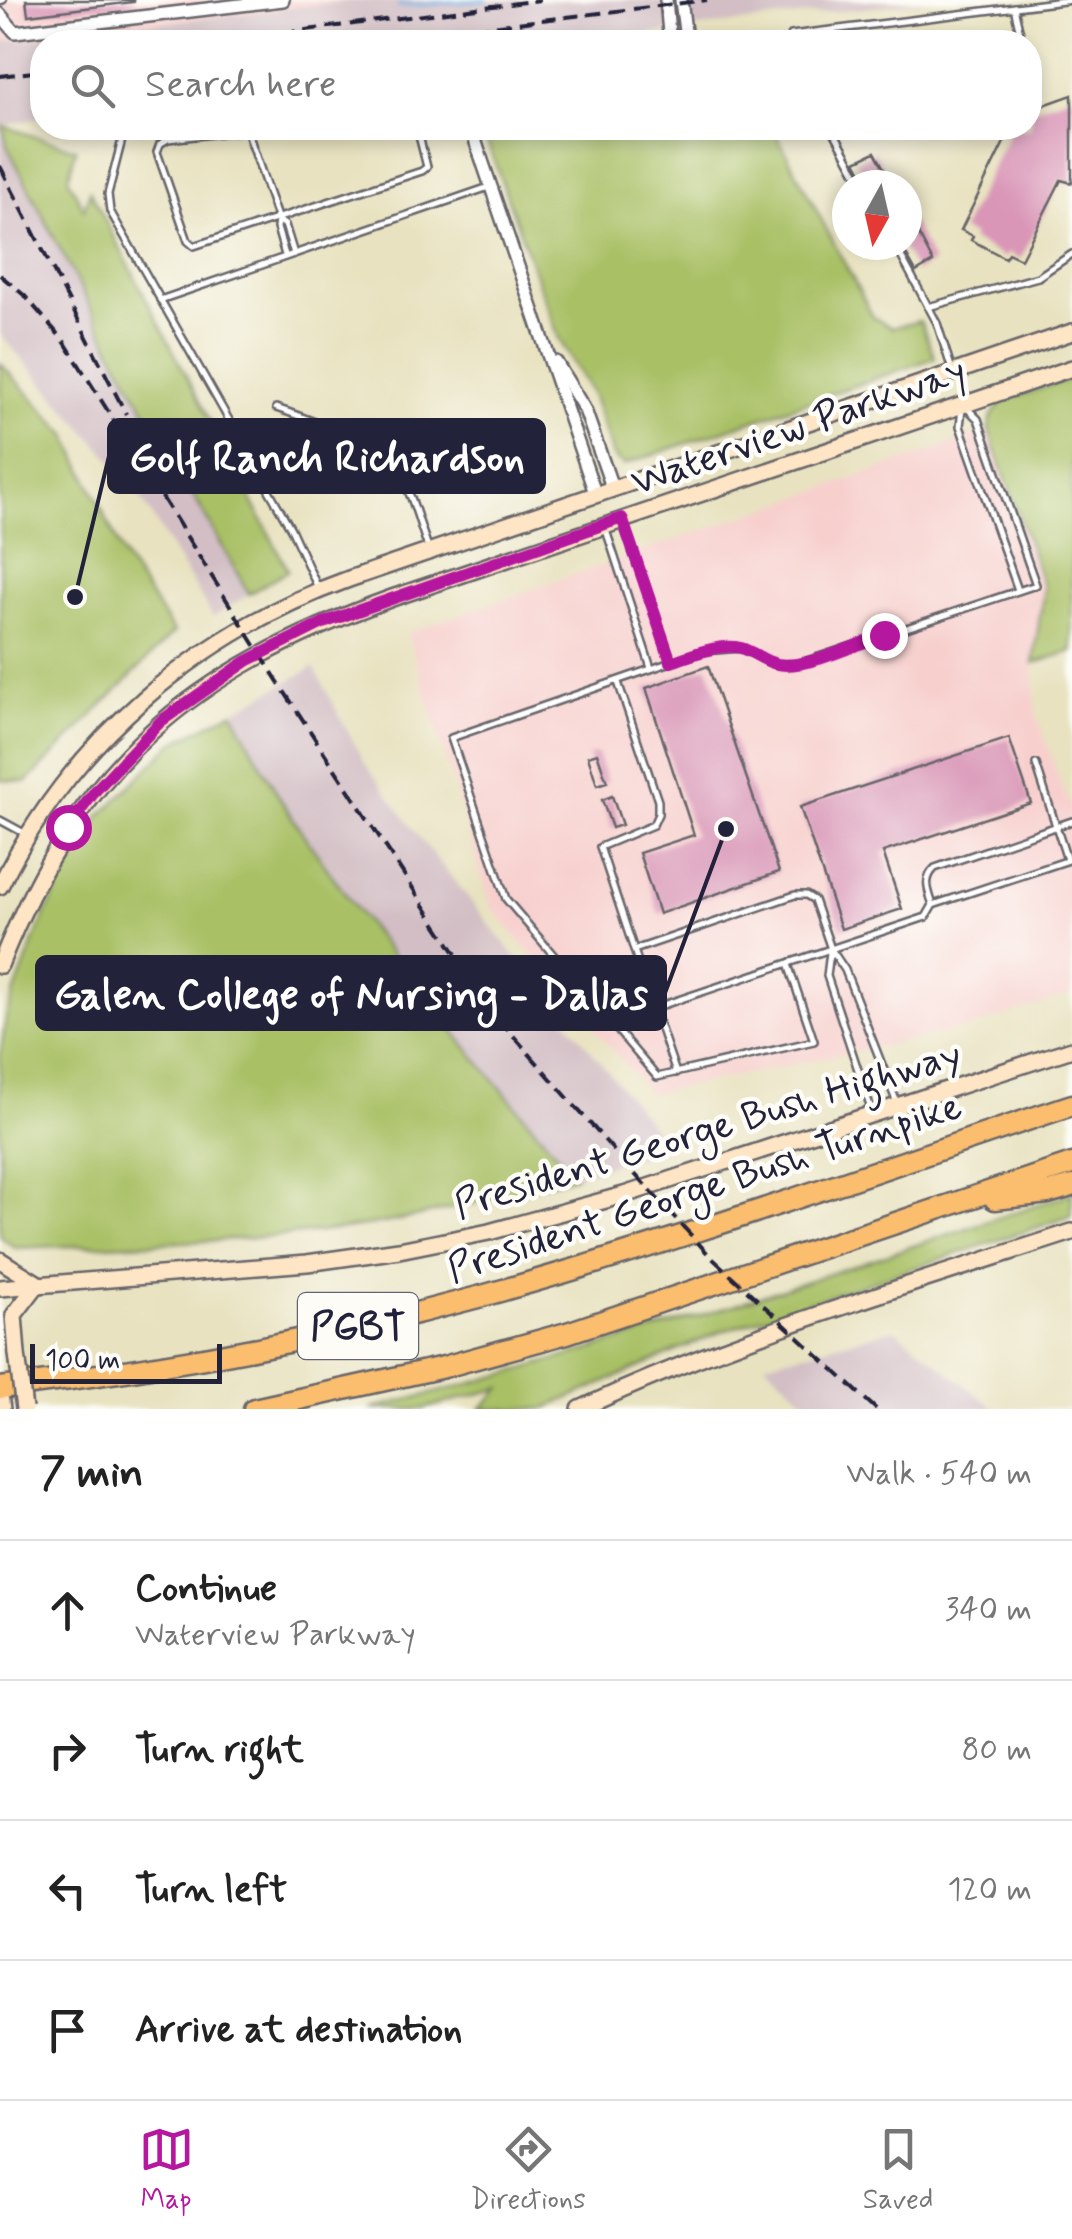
<!DOCTYPE html>
<meta charset="utf-8">
<style>
body{margin:0;font-family:Mynerve,sans-serif;background:#f2f2f2;color:#222}
.compass{position:absolute;left:832px;top:170px;width:90px;height:90px;border-radius:50%;background:#fff;box-shadow:0 5px 15px #0003;rotate:188deg}
.scale{position:absolute;left:30px;bottom:25px;width:192px;box-sizing:border-box;padding-left:10px;border:5px solid #22223b;border-top:0;font-size:28px;line-height:35px;white-space:nowrap;color:#22223b;-webkit-text-stroke:8px #fdfcf7;paint-order:stroke}
.stop{position:absolute;width:30px;height:30px;margin:-22px;border:8px solid #b5179e;border-radius:50%;background:#fff}
.stop.end{background:#b5179e;border-color:#fff;box-shadow:0 2px 10px #0008}
.list{margin:0;padding:0;list-style:none}
h2{display:flex;justify-content:space-between;align-items:center;height:130px;margin:0;padding:0 40px;font-size:42px}
h2 small{font-size:32px;font-weight:400;color:#767676}
.list li{display:grid;grid-template-columns:65px 1fr auto;gap:30px;align-items:center;box-sizing:border-box;height:140px;padding:0 40px;border-top:2px solid #e0e0e0}
.list b{display:block;font-size:38px;white-space:nowrap}
.list p{margin:0;font-size:32px;white-space:nowrap;color:#767676}
.list em{font-size:32px;font-style:normal;color:#767676}
.icon{flex:none;width:55px;height:55px;fill:none;stroke:currentColor;stroke-width:2;stroke-linecap:round;stroke-linejoin:round}
.map{position:relative;flex:none;width:1072px;height:1409px;overflow:hidden}
.search{position:absolute;background:#fff;box-shadow:0 5px 15px #0003;left:30px;right:30px;top:30px;height:110px;display:flex;align-items:center;gap:25px;box-sizing:border-box;padding:0 35px;border-radius:40px;color:#767676;font-size:38px}
.sheet{height:690px;background:#fff}
nav{display:flex;justify-content:space-around;align-items:center;box-sizing:border-box;height:140px;border-top:2px solid #e0e0e0;background:#fff;font-size:28px;color:#767676}
nav a{display:grid;justify-items:center;gap:5px}
nav .on{color:#b5179e}
.map>svg:first-child{display:block}
</style>
<div class="map">
<svg width="1072" height="1409" viewBox="0 0 1072 1409">
<rect width="100%" height="100%" fill="#fdfcf7"/>
<filter id="ink" filterUnits="userSpaceOnUse"><feTurbulence type="fractalNoise" baseFrequency=".01" numOctaves="2"/><feDisplacementMap in="SourceGraphic" scale="20" xChannelSelector="R" yChannelSelector="G"/><feConvolveMatrix kernelMatrix="1 2 1 2 8 2 1 2 1" color-interpolation-filters="sRGB"/></filter>
<filter id="wash" filterUnits="userSpaceOnUse"><feTurbulence type="fractalNoise" baseFrequency=".0048" numOctaves="4" result="noise"/><feDisplacementMap in="SourceGraphic" scale="40" xChannelSelector="R" yChannelSelector="G"/><feGaussianBlur stdDeviation="2.25" result="paint"/><feColorMatrix in="noise" values="0 0 0 0 0 0 0 0 0 0 0 0 0 0 0 0 0 1.4 0 .05"/><feComposite in="paint" operator="in"/></filter>
<g filter="url(#wash)">
<rect width="100%" height="100%" fill="#e8e2c0"/>
<g fill="#f7d0ce">
<polygon points="0,0 357,0 0,42"/>
<polygon points="989,431 1044,588 1033,664 1036,715 1068,802 1072,802 1072,994 973,1027 650,1094 491,907 407,633"/>
</g>
<g fill="#d2bec4">
<polygon points="357,0 933,0 578,42 42,42 42,117 3,126 7,146 120,365 249,594 213,617 132,483 0,334 0,42"/>
<polygon points="314,667 364,762 419,837 668,1146 575,1176 425,997 358,910 281,799 233,712"/>
<polygon points="895,1329 995,1409 815,1409 765,1363"/>
</g>
<g fill="#a9c065" stroke="#667150" stroke-width="2.5">
<polygon points="3,126 76,149 68,179 84,209 90,191 288,570 249,594 120,365 7,146"/>
<polygon points="482,128 773,128 873,317 892,328 920,321 935,358 623,465 613,456 592,394 559,339"/>
<polygon points="0,363 67,435 126,561 174,632 27,782 0,780"/>
<path d="M1072,378V651L1033,664L1044,588L989,431C990,417 994,409 1005,401Z"/>
<path d="M233,712C249,741 264,771 281,800C366,934 473,1054 575,1176C501,1196 427,1218 351,1228C240,1243 127,1244 15,1248L0,1236V1053L7,1012L39,928L86,830L173,743Z"/>
<path d="M1072,1193V1216L722,1331L544,1409H481L501,1388L423,1409H370C608,1352 839,1270 1072,1193Z"/>
</g>
<g fill="none" stroke-linecap="round" stroke-linejoin="round">
<polyline stroke="#70abe0" stroke-width="4" points="399,6 486,0"/>
</g>
<g id="blocks">
<g fill="#d996b7">
<polygon points="26,0 134,0 134,2 28,15"/>
<polygon points="1072,95 1072,183 1061,180 1021,259 1008,253 1005,258 971,240 973,236 961,230 1011,128 1030,128 1030,110"/>
<polygon points="875,152 893,185 869,185 856,161"/>
<polygon points="907,212 933,262 916,272 901,245 907,245"/>
<polygon points="708,666 779,872 659,914 639,853 694,835 646,688"/>
<polygon points="1009,738 1031,803 883,852 902,909 841,929 800,807"/>
<polygon points="597,753 607,782 597,785 588,756"/>
<polygon points="612,796 622,825 612,828 602,800"/>
</g>
</g>
</g>
<g filter="url(#ink)">
<use href="#blocks" fill-opacity="0" stroke="#67656a" stroke-width="2.5"/>
<g fill="none" stroke-linecap="round" stroke-linejoin="round">
<g stroke="#67656a" stroke-width="10">
<g id="lane">
<polyline points="0,1 3,0"/>
<polyline points="1014,7 1022,42"/>
<polyline points="792,42 791,35 1072,0"/>
<polyline points="1030,69 1032,78"/>
<polyline points="125,128 108,194 110,211 291,529 318,588"/>
<polyline points="267,128 168,139 160,144 157,152 188,241 194,246 422,171 427,167 417,128"/>
<polyline points="832,128 863,185"/>
<polyline points="247,130 278,220 285,225 294,254"/>
<polyline points="278,220 277,228 285,255"/>
<polyline points="895,245 937,323 952,370"/>
<polyline points="160,300 489,187"/>
<polyline points="928,307 1038,277 1072,254"/>
<path d="M276,408C312,420 377,443 399,475C414,496 419,526 429,549"/>
<polyline points="962,409 960,426 1018,590"/>
<polyline points="623,522 671,661"/>
<polyline points="605,527 651,668"/>
<polyline points="618,682 658,801 658,814 653,825 600,847 634,950 795,895 806,895 814,900 831,949 845,970 897,1103"/>
<polyline points="1036,764 1067,860"/>
<polyline points="0,820 24,833"/>
<path d="M933,905C928,890 923,879 935,868L1072,821"/>
<polyline points="634,950 676,1073"/>
<polyline points="830,952 827,976 871,1109"/>
<polyline points="788,964 814,1041 657,1077 506,899 451,738 703,651 741,648 774,664 798,664 1036,585 978,419 965,406"/>
<polyline points="654,1008 926,917 933,905 1072,859"/>
</g>
</g>
<g stroke="#67656a" stroke-width="16">
<g id="street">
<polyline points="666,0 669,33 679,42"/>
<polyline points="0,14 15,32 283,0"/>
<polyline points="679,42 685,31 681,0"/>
<polyline points="471,128 596,496"/>
<polyline points="556,362 585,410 613,490"/>
</g>
</g>
<g stroke="#67656a" stroke-width="20">
<g id="secondary">
<path d="M0,886C71,741 198,633 349,579L1072,332"/>
<path d="M0,965C81,762 189,671 392,598L1072,368"/>
<polyline points="0,1260 40,1285"/>
<polyline points="0,1288 307,1263 399,1250 489,1232 624,1195 1072,1049"/>
<polyline points="17,1354 14,1315 37,1285"/>
<polyline points="0,1395 2,1409"/>
<path d="M580,1409C738,1335 907,1286 1072,1232"/>
</g>
</g>
<g stroke="#67656a" stroke-width="25">
<g id="highway">
<polyline points="995,1199 1048,1193 1072,1186"/>
<path d="M0,1388C162,1369 324,1339 482,1296C681,1241 876,1170 1072,1105"/>
<polyline points="254,1409 444,1367 567,1333 1072,1164"/>
</g>
</g>
<use href="#lane" stroke="#fff" stroke-width="5"/>
<use href="#street" stroke="#fff" stroke-width="11"/>
<use href="#secondary" stroke="#fde5c5" stroke-width="15"/>
<use href="#highway" stroke="#fbbd6e" stroke-width="20"/>
<g stroke="#22223b" stroke-width="4" stroke-dasharray="15 8" stroke-linecap="butt">
<polyline points="213,42 540,0"/>
<polyline points="359,42 707,0"/>
<polyline points="0,76 42,71"/>
<polyline points="0,166 126,414"/>
<polyline points="0,275 25,296 64,341 280,685 497,1017 622,1160 711,1257 876,1409"/>
</g>
<g stroke="#67656a" stroke-width="20" stroke-linecap="butt">
<polyline id="secondary-bridge" points="17,1354 24,1409"/>
</g>
<use href="#secondary-bridge" stroke="#fde5c5" stroke-width="15"/>
</g>
</g>
<g fill="none" stroke-linecap="round" stroke-linejoin="round" filter="url(#ink)">
<path stroke="#b5179e" stroke-width="12" d="M68,827L96,790L161,721L247,661L323,623L622,518L671,662C692,655 719,643 741,648C757,653 768,665 785,665C818,664 854,645 884,635"/>
</g>
<g text-anchor="middle" stroke-width="9" stroke-linejoin="round" paint-order="stroke">
<rect fill="#fdfcf7" stroke="#646373" stroke-width="2.5" x="298" y="1293" width="120" height="66" rx="8"/>
<g font-size="38" font-weight="bold" fill="#22223b">
<text x="358" y="1339">PGBT</text>
</g>
<g font-size="40" fill="#22223b" stroke="#fdfcf7">
<text transform="translate(798 425) rotate(-19)" y="14">Waterview Parkway</text>
<text transform="translate(707 1128) rotate(-17)" y="14">President George Bush Highway</text>
<text transform="translate(704 1186) rotate(-18)" y="14">President George Bush Turnpike</text>
</g>
</g>
<path fill="none" stroke="#22223b" stroke-width="4" d="M75 597L109 456M726 829L665 993"/>
<g fill="#22223b" stroke="#fdfcf7" stroke-width="4">
<circle cx="75" cy="597" r="10"/>
<circle cx="726" cy="829" r="10"/>
</g>
<g fill="#22223b" stroke="#22223b" stroke-width="4">
<rect x="109" y="420" width="435" height="72" rx="10"/>
<rect x="37" y="957" width="628" height="72" rx="10"/>
</g>
<g font-size="42" text-anchor="middle" font-weight="bold" fill="#fff">
<text x="327" y="471">Golf Ranch Richardson</text>
<text x="351" y="1008">Galen College of Nursing - Dallas</text>
</g>
</svg>
<svg class="compass" viewBox="-18 -18 36 36"><path d="M0-13l5 13h-10z" fill="#e53935"/><path d="M0 13l5-13h-10z" fill="#767676"/></svg>
<div class="scale">100 m</div>
<div class="stop" style="left:68px;top:827px"></div>
<div class="stop end" style="left:884px;top:635px"></div>
<div class="search"><svg class="icon" aria-label="search" viewBox="0 0 24 24"><circle cx="10" cy="10" r="6"/><path d="M15 15l6 6"/></svg>Search here</div>
</div>
<section class="sheet">
<h2>7 min<small>Walk · 540 m</small></h2>
<ul class="list">
<li><svg class="icon" aria-label="ahead" viewBox="0 0 24 24"><path d="M12 20V5M6 11l6-6 6 6"/></svg><div><b>Continue</b><p>Waterview Parkway</p></div><em>340 m</em></li>
<li><svg class="icon" aria-label="right" viewBox="0 0 24 24"><path d="M7 20v-9h11M14 6l5 5-5 5"/></svg><div><b>Turn right</b></div><em>80 m</em></li>
<li><svg class="icon" aria-label="left" viewBox="0 0 24 24"><path d="M17 20v-9H6M10 6l-5 5 5 5"/></svg><div><b>Turn left</b></div><em>120 m</em></li>
<li><svg class="icon" aria-label="arrive" viewBox="0 0 24 24"><path d="M6 21V4h12l-3 4 3 4H6"/></svg><div><b>Arrive at destination</b></div></li>
</ul>
</section>
<nav>
<a class="on"><svg class="icon" aria-label="map" viewBox="0 0 24 24"><path d="M3 6l6-2 6 2 6-2v14l-6 2-6-2-6 2zM9 4v14M15 6v14"/></svg>Map</a>
<a><svg class="icon" aria-label="directions" viewBox="0 0 24 24"><path d="M12 3l9 9-9 9-9-9zM9 14v-3h6M13 9l2 2-2 2"/></svg>Directions</a>
<a><svg class="icon" aria-label="saved" viewBox="0 0 24 24"><path d="M7 4h10v16l-5-4-5 4z"/></svg>Saved</a>
</nav>
